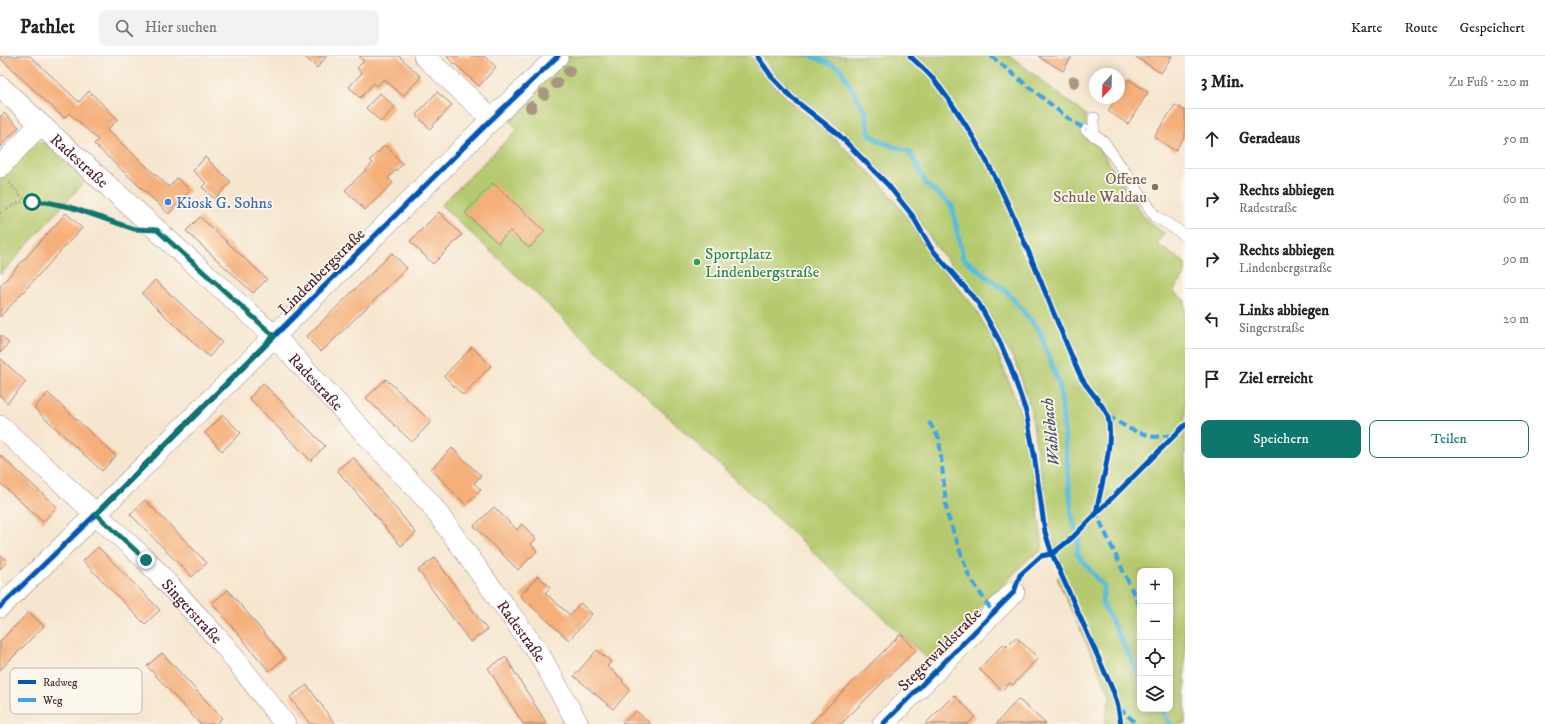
<!DOCTYPE html>
<html lang="de">
<meta charset="utf-8">
<style>
body{margin:0;font-family:"IM FELL DW Pica",serif;background:#f2f2f2;color:#202124}
.controls{position:absolute;right:12px;bottom:12px;display:grid;overflow:hidden;border-radius:8px;box-shadow:0 2px 10px #0003}
.controls button{width:36px;height:36px;display:grid;place-items:center;padding:0;border:0;border-bottom:1px solid #e0e0e0;background:#fff;color:#202124;font:20px sans-serif}
.compass{position:absolute;left:1089px;top:12px;width:36px;height:36px;border-radius:50%;background:#fff;box-shadow:0 2px 10px #0003;rotate:202deg}
.stop{position:absolute;width:12px;height:12px;margin:-9px;border:3px solid #0f766e;border-radius:50%;background:#fff}
.stop.end{background:#0f766e;border-color:#fff;box-shadow:0 1px 4px #0008}
.list{margin:0;padding:0;list-style:none}
h2{display:flex;justify-content:space-between;align-items:center;height:52px;margin:0;padding:0 16px;font-size:17px}
h2 small{font-size:13px;font-weight:400;color:#757577}
.list li{display:grid;grid-template-columns:26px 1fr auto;gap:12px;align-items:center;box-sizing:border-box;height:60px;padding:0 16px;border-top:1px solid #e0e0e0}
.list b{display:block;font-size:15px;white-space:nowrap}
.list p{margin:0;font-size:13px;white-space:nowrap;color:#757577}
.list em{font-size:13px;font-style:normal;color:#757577}
.actions{display:flex;gap:8px;padding:12px 16px}
.actions a{flex:1;padding:9px 0;border:1px solid #0f766e;border-radius:8px;text-align:center;font-size:14px;color:#0f766e}
.actions .main{background:#0f766e;color:#fff}
.icon{flex:none;width:22px;height:22px;fill:none;stroke:currentColor;stroke-width:2;stroke-linecap:round;stroke-linejoin:round}
.map{position:relative;flex:none;width:1185px;height:668px;overflow:hidden}
header{display:flex;align-items:center;gap:24px;box-sizing:border-box;height:56px;padding:0 20px;background:#fff;border-bottom:1px solid #e0e0e0}
header strong{font-size:19px}
nav{display:flex;gap:22px;margin-inline-start:auto;font-size:14px}
.search{width:280px;height:36px;background:#f2f2f2;display:flex;align-items:center;gap:10px;box-sizing:border-box;padding:0 14px;border-radius:8px;color:#757577;font-size:15px}
main{display:flex}
aside{flex:1;background:#fff}
.map>svg:first-child{display:block}
</style>
<header>
<strong>Pathlet</strong>
<div class="search"><svg class="icon" aria-label="search" viewBox="0 0 24 24"><circle cx="10" cy="10" r="6"/><path d="M15 15l6 6"/></svg>Hier suchen</div>
<nav><a>Karte</a><a>Route</a><a>Gespeichert</a></nav>
</header>
<main>
<div class="map">
<svg width="1185" height="668" viewBox="0 0 1185 668">
<rect width="100%" height="100%" fill="#fbf7ec"/>
<filter id="ink" filterUnits="userSpaceOnUse"><feTurbulence type="fractalNoise" baseFrequency=".025" numOctaves="2"/><feDisplacementMap in="SourceGraphic" scale="8" xChannelSelector="R" yChannelSelector="G"/><feConvolveMatrix kernelMatrix="1 2 1 2 8 2 1 2 1" color-interpolation-filters="sRGB"/></filter>
<filter id="wash" filterUnits="userSpaceOnUse"><feTurbulence type="fractalNoise" baseFrequency=".012" numOctaves="4" result="noise"/><feDisplacementMap in="SourceGraphic" scale="16" xChannelSelector="R" yChannelSelector="G"/><feGaussianBlur stdDeviation="0.9" result="paint"/><feColorMatrix in="noise" values="0 0 0 0 0 0 0 0 0 0 0 0 0 0 0 0 0 1.4 0 .05"/><feComposite in="paint" operator="in"/></filter>
<g filter="url(#wash)">
<rect width="100%" height="100%" fill="#f6e6cf"/>
<g fill="#b5ca6e" stroke="#80744c" fill-rule="evenodd">
<polygon points="567,0 750,0 769,25 790,45 834,82 885,132 908,163 929,196 975,252 993,285 1020,356 1030,397 1042,485 1042,493 1039,497 1032,500 1023,508 929,604 441,149 518,73 509,64 523,51 519,46"/>
<path d="M762,0H1010L1086,59V78L1104,99L1145,163L1164,177L1157,188L1185,207V217L1173,236L1185,244V668H1105L1110,639L1057,522L1064,516L1049,475L1031,355L1017,310L982,246L935,189L915,157L892,127L840,75L777,20ZM1140,515H1170V653H1140Z"/>
<polygon points="36,86 45,87 85,125 0,219 0,123 28,91"/>
</g>
<g fill="none" stroke-linecap="round" stroke-linejoin="round">
<g stroke="#57bcd6" stroke-width="5.5">
<polyline points="812,0 840,12 866,57 869,78 884,87 910,96 926,128 952,150 963,202 1008,237 1039,274 1060,331 1072,460 1079,483 1077,498 1104,531 1102,546 1140,621"/>
<polyline points="1161,653 1170,668"/>
</g>
</g>
<g id="blocks">
<g fill="#f5af79">
<polygon points="0,0 30,0 79,46 89,35 118,63 107,74 169,131 177,122 190,134 169,158 94,88 98,84 69,57 64,62 0,2"/>
<polygon points="304,0 327,0 317,12"/>
<polygon points="359,0 399,0 421,21 403,40 384,23 377,30 374,27 360,42 349,31 362,17 357,12 364,5"/>
<polygon points="446,0 484,0 496,11 479,30"/>
<polygon points="1038,0 1072,0 1063,15"/>
<polygon points="1134,0 1172,0 1161,17"/>
<polygon points="1128,23 1148,36 1128,68 1108,55 1116,42 1119,42 1119,37"/>
<polygon points="437,36 452,49 430,73 416,59"/>
<polygon points="380,37 395,51 381,66 366,52"/>
<polygon points="1175,49 1185,55 1185,80 1175,95 1154,81"/>
<polygon points="4,57 19,71 0,91 0,61"/>
<polygon points="385,89 403,108 388,122 393,127 365,154 345,134 373,107 370,104"/>
<polygon points="205,101 231,126 215,143 202,131 206,127 193,115"/>
<polygon points="493,127 545,175 529,192 510,175 498,187 465,157"/>
<polygon points="439,156 462,179 433,208 410,185"/>
<polygon points="66,157 82,172 0,261 0,230"/>
<polygon points="200,161 267,223 253,237 186,175"/>
<polygon points="392,197 407,212 321,296 306,281"/>
<polygon points="155,224 222,286 209,301 142,238"/>
<polygon points="0,279 9,287 0,297"/>
<polygon points="472,291 491,310 463,339 444,320"/>
<polygon points="0,302 26,326 7,347 0,340"/>
<polygon points="386,323 431,366 412,386 366,342"/>
<polygon points="263,327 325,390 311,405 249,342"/>
<polygon points="48,337 116,400 102,415 34,352"/>
<polygon points="223,359 241,377 222,395 205,377"/>
<polygon points="452,392 481,420 474,427 481,434 466,449 431,413"/>
<polygon points="0,399 57,451 43,466 0,427"/>
<polygon points="353,401 416,477 401,490 337,414"/>
<polygon points="145,444 207,507 192,521 130,458"/>
<polygon points="494,451 517,474 522,468 536,483 531,488 537,495 518,514 474,470"/>
<polygon points="98,491 160,554 145,568 83,505"/>
<polygon points="0,499 7,505 0,513"/>
<polygon points="435,502 487,574 470,586 418,514"/>
<polygon points="538,520 550,531 545,537 570,559 580,547 592,558 569,584 520,540"/>
<polygon points="228,534 285,602 269,615 212,547"/>
<polygon points="29,556 44,570 0,614 0,585"/>
<polygon points="901,578 916,594 884,625 841,668 810,668"/>
<polygon points="1016,581 1038,602 1013,629 1010,627 1002,634 979,613 1003,588 1006,591"/>
<polygon points="597,594 611,606 607,610 623,624 622,626 630,634 613,653 574,620"/>
<polygon points="162,597 222,662 216,668 200,668 147,610"/>
<polygon points="506,601 517,620 547,668 523,668 488,612"/>
<polygon points="307,629 320,647 335,668 310,668 290,641"/>
<polygon points="954,639 975,660 968,668 925,668"/>
<polygon points="1018,643 1046,668 996,668"/>
<polygon points="636,655 651,668 622,668"/>
</g>
</g>
</g>
<g filter="url(#ink)">
<use href="#blocks" fill-opacity="0" stroke="#a0827d" stroke-width="1"/>
<g fill="none" stroke-linecap="round" stroke-linejoin="round">
<g stroke="#a0827d" stroke-width="12">
<g id="service">
<polyline points="1086,74 1104,86 1155,160 1185,179"/>
<polyline points="1094,79 1094,62"/>
</g>
</g>
<g stroke="#a0827d" stroke-width="22">
<g id="minor">
<polyline points="424,0 492,63"/>
<path id="s1" d="M0,30L40,68L274,280L430,447L541,601L578,668"/>
<polyline points="0,111 40,68"/>
<path id="s2" d="M0,370L146,504L224,589L285,668"/>
<polyline points="0,551 96,458 492,63 558,0"/>
<polyline points="883,668 1014,536"/>
</g>
</g>
<g stroke="#a0827d" stroke-width="2.5" stroke-dasharray="1 3" stroke-linecap="butt">
<polyline points="10,127 21,141 31,146"/>
<polyline points="0,157 20,146 46,146 70,151 119,168"/>
<polyline points="1052,498 1072,482 1185,369"/>
</g>
<use href="#service" stroke="#fff" stroke-width="11"/>
<use href="#minor" stroke="#fff" stroke-width="21"/>
<g stroke="#40a2eb" stroke-width="4" stroke-dasharray="8 4" stroke-linecap="butt">
<polyline points="991,0 1065,60 1086,74"/>
<polyline points="1108,360 1130,373 1154,381 1175,379"/>
<polyline points="929,366 939,382 947,458 969,520 993,557"/>
<polyline points="1097,455 1096,457 1140,551"/>
<polyline points="1119,652 1137,668"/>
</g>
<g stroke="#fbf7ec" stroke-width="8">
<g id="cycleway">
<polyline points="757,0 772,21 792,42 838,78 888,129 912,159 931,192 979,248 999,284 1011,312 1026,356 1034,398 1045,476 1052,498 1114,637 1118,651 1121,668"/>
<path d="M910,0C918,8 927,15 934,24C1003,110 1035,219 1080,319C1085,331 1106,351 1108,361C1114,388 1101,430 1096,457"/>
<polyline points="0,551 96,458 492,63 558,0"/>
<polyline points="883,668 1014,536 1020,519 1041,500 1052,498 1072,482 1185,369"/>
</g>
</g>
<use href="#cycleway" stroke="#0057b8" stroke-width="5"/>
</g>
<g fill="#a99580">
<circle cx="569" cy="15" r="6"/>
<circle cx="1074" cy="26" r="6"/>
<circle cx="557" cy="27" r="6"/>
<circle cx="544" cy="38" r="6"/>
<circle cx="531" cy="51" r="6"/>
</g>
</g>
<g fill="none" stroke-linecap="round" stroke-linejoin="round" filter="url(#ink)">
<polyline stroke="#0f766e" stroke-width="5" points="32,146 46,146 70,151 134,173 157,174 274,280 96,458 146,504"/>
</g>
<circle fill="#8d6e63" stroke="#fbf7ec" stroke-width="1.5" cx="1155" cy="131" r="4"/>
<circle fill="#3f7fe0" stroke="#fbf7ec" stroke-width="1.5" cx="168" cy="146" r="4"/>
<circle fill="#2e9e5b" stroke="#fbf7ec" stroke-width="1.5" cx="697" cy="206" r="4"/>
<g text-anchor="middle" stroke-width="3.5" stroke-linejoin="round" paint-order="stroke">
<g font-size="16" fill="#4a1f2b" stroke="#fbf7ec">
<text dy="6" stroke="none"><textPath href="#s1" startOffset="109">Radestraße</textPath></text>
<text transform="translate(321 215) rotate(-45)" y="6">Lindenbergstraße</text>
<text dy="6" stroke="none"><textPath href="#s1" startOffset="433">Radestraße</textPath></text>
<text dy="6" stroke="none"><textPath href="#s2" startOffset="267">Singerstraße</textPath></text>
<text dy="6" stroke="none"><textPath href="#s1" startOffset="757">Radestraße</textPath></text>
<text transform="translate(939 593) rotate(-45)" y="6">Stegerwaldstraße</text>
</g>
<g font-size="16" fill="#785e54" stroke="#fbf7ec" text-anchor="end">
<text x="1147" y="128">Offene<tspan x="1147" dy="18">Schule Waldau</tspan></text>
</g>
<g font-size="16" fill="#366cbe" stroke="#fbf7ec" text-anchor="start">
<text x="176" y="152">Kiosk G. Sohns</text>
</g>
<g font-size="16" fill="#27864d" stroke="#fbf7ec" text-anchor="start">
<text x="705" y="203">Sportplatz<tspan x="705" dy="18">Lindenbergstraße</tspan></text>
</g>
<g font-size="17" font-style="italic" fill="#4f5667" stroke="#fbf7ec">
<text transform="translate(1050 376) rotate(-96)" y="6">Wahlebach</text>
</g>
</g>
<rect x="10" y="612" width="132" height="46" rx="6" fill="#fbf7ec" stroke="#c6b6b2" stroke-width="1"/>
<rect x="18" y="624" width="18" height="4" fill="#0057b8"/>
<rect x="18" y="642" width="18" height="4" fill="#40a2eb"/>
<g font-size="11" fill="#4a1f2b">
<text x="43" y="630">Radweg</text>
<text x="43" y="648">Weg</text>
</g>
</svg>
<div class="controls">
<button>+</button>
<button>−</button>
<button><svg class="icon" aria-label="locate" viewBox="0 0 24 24"><circle cx="12" cy="12" r="6"/><path d="M12 2v4M12 18v4M2 12h4M18 12h4"/></svg></button>
<button><svg class="icon" aria-label="layers" viewBox="0 0 24 24"><path d="M12 4l9 5-9 5-9-5zM3 14l9 5 9-5"/></svg></button>
</div>
<svg class="compass" viewBox="-18 -18 36 36"><path d="M0-13l5 13h-10z" fill="#e53935"/><path d="M0 13l5-13h-10z" fill="#757577"/></svg>
<div class="stop" style="left:32px;top:146px"></div>
<div class="stop end" style="left:146px;top:504px"></div>
</div>
<aside>
<h2>3 Min.<small>Zu Fuß · 220 m</small></h2>
<ul class="list">
<li><svg class="icon" aria-label="ahead" viewBox="0 0 24 24"><path d="M12 20V5M6 11l6-6 6 6"/></svg><div><b>Geradeaus</b></div><em>50 m</em></li>
<li><svg class="icon" aria-label="right" viewBox="0 0 24 24"><path d="M7 20v-9h11M14 6l5 5-5 5"/></svg><div><b>Rechts abbiegen</b><p>Radestraße</p></div><em>60 m</em></li>
<li><svg class="icon" aria-label="right" viewBox="0 0 24 24"><path d="M7 20v-9h11M14 6l5 5-5 5"/></svg><div><b>Rechts abbiegen</b><p>Lindenbergstraße</p></div><em>90 m</em></li>
<li><svg class="icon" aria-label="left" viewBox="0 0 24 24"><path d="M17 20v-9H6M10 6l-5 5 5 5"/></svg><div><b>Links abbiegen</b><p>Singerstraße</p></div><em>20 m</em></li>
<li><svg class="icon" aria-label="arrive" viewBox="0 0 24 24"><path d="M6 21V4h12l-3 4 3 4H6"/></svg><div><b>Ziel erreicht</b></div></li>
</ul>
<div class="actions"><a class="main">Speichern</a><a>Teilen</a></div>
</aside>
</main>
